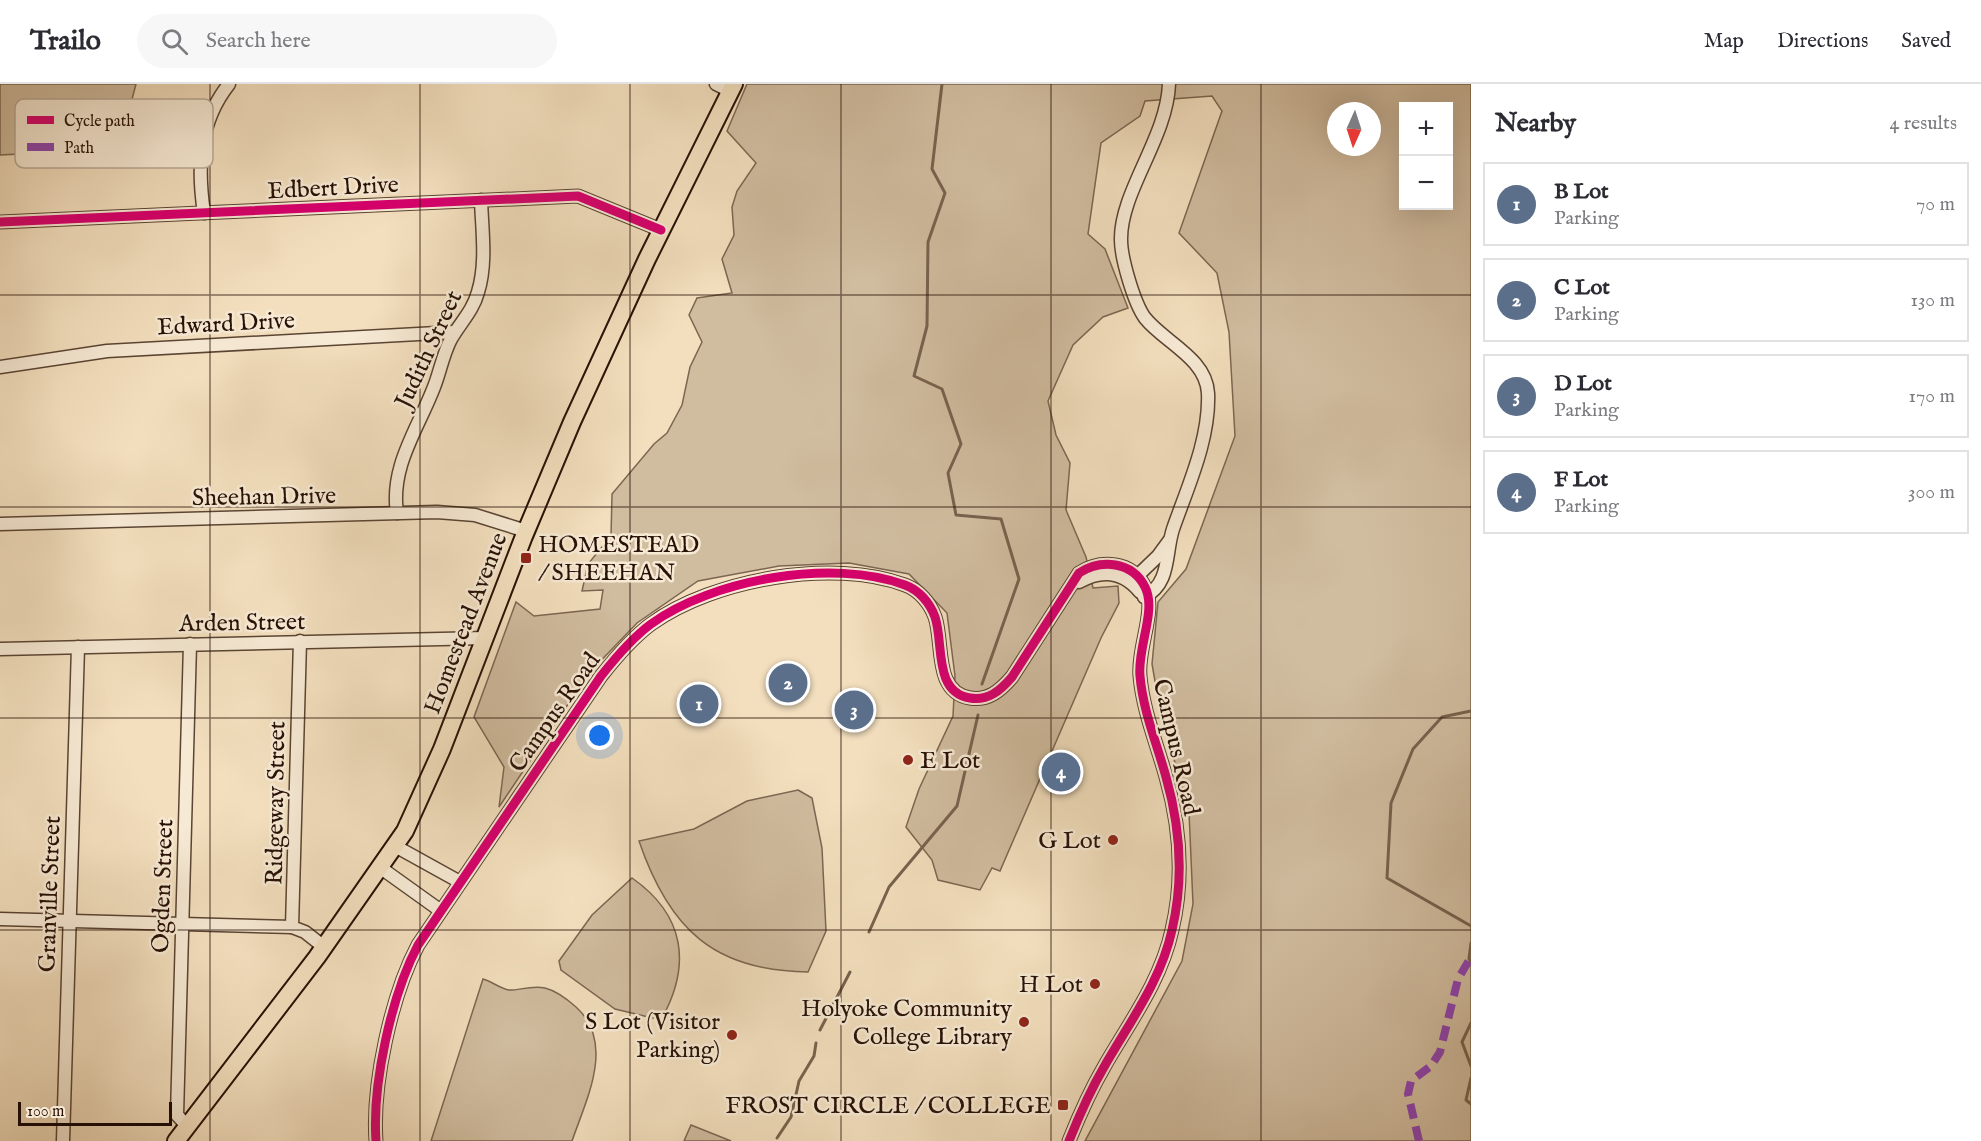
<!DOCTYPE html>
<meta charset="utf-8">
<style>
body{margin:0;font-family:"IM FELL English",serif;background:#f7f7f7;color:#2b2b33}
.controls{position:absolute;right:18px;top:18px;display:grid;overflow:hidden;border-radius:0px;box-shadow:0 6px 24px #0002}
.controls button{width:54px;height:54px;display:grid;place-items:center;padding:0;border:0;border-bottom:2px solid #e1e1e2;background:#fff;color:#2b2b33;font:30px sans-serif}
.compass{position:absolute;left:1327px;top:18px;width:54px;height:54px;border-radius:50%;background:#fff;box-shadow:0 6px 24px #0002;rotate:183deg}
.scale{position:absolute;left:18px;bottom:15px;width:154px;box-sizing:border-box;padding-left:6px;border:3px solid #271005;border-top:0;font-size:16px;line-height:21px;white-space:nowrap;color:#271005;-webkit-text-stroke:4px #f7ead5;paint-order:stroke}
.you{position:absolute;left:600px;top:652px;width:21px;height:21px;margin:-15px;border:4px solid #fff;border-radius:50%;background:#1a73e8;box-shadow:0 0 0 9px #1a73e833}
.badge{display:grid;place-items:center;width:39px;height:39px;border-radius:50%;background:#db2777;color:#fff;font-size:20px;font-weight:700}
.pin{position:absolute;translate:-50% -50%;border:3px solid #fff;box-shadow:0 2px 6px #0006}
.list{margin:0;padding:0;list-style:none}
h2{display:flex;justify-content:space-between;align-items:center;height:78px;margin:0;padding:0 24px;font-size:26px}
h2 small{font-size:20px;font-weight:400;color:#7c7c81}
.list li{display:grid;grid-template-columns:39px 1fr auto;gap:18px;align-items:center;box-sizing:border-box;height:84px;margin:0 12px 12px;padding:0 12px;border:2px solid #e1e1e2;border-radius:0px}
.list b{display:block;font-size:22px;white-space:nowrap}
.list p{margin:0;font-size:20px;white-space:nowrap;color:#7c7c81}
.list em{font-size:20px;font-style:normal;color:#7c7c81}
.icon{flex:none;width:33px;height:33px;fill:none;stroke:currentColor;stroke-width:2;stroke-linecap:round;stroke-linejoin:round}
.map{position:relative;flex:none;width:1471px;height:1057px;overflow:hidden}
header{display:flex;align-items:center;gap:36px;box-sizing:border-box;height:84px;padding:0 30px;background:#fff;border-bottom:2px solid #e1e1e2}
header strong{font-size:28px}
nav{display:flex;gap:33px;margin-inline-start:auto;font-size:21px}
.search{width:420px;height:54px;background:#f7f7f7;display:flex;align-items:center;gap:15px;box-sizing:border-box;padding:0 21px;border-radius:33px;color:#7c7c81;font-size:22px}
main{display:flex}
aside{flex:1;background:#fff}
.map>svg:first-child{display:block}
</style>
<header>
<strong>Trailo</strong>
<div class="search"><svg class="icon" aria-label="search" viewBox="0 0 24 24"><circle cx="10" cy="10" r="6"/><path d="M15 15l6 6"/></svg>Search here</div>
<nav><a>Map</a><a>Directions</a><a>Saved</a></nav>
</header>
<main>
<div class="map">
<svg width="1471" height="1057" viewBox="0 0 1471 1057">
<rect width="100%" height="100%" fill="#f3dfbe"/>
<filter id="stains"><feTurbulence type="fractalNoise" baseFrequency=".00333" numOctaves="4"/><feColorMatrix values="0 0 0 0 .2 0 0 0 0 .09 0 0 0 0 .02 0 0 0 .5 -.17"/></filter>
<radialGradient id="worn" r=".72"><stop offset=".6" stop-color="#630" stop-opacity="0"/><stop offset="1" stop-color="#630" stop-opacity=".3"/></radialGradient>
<g fill="#d0bc9f" stroke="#7c6652" stroke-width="1.5" fill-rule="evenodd">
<polygon points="0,0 136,0 119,65 0,71"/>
<path d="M747,0H1471V1057H1085L1182,877L1193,820L1189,728L1160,626L1152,580L1158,518L1186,485L1235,352L1229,248L1217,189L1179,149L1222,27L1212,12L1145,17L1140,32L1101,59L1088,150L1105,165L1128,224L1103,233L1073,261L1048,317L1056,351L1070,379L1066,426L1086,473L1093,504L1118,502L1119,519L1101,554L1000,787L992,784L980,806L938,796L932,776L906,743L919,705L953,632L955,592L947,529L909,490L849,479L779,482L698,497L637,539L589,589L499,723L504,683L474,633L516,518L534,532L600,525L603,506L582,507L588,480L611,452L612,410L654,360L667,349L682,321L690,283L702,258L689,231L697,214L732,209L722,175L734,151L732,123L737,107L756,79L727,47ZM1404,22H1448V122H1404ZM1336,27H1372V63H1336Z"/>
<path d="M798,706L812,714L822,764L826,847L808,888C714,887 669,845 639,757L694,745L747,717Z"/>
<path d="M632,794C685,831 692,881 661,936L615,925L561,886L559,877L592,831Z"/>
<path d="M483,895C491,897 501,905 509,906C517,907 531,901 545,904C557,907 567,915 576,923C616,959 586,1016 572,1057H431Z"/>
<polygon points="691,1041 731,1057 684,1057"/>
</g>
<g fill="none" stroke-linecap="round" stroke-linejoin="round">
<g stroke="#78624e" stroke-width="3">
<polyline points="942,0 932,85 945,109 928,158 927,242 914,292 942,305 961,360 948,389 956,431 1001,435 1019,495 982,600"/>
<polyline points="1471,627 1442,633 1413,665 1391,719 1387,794 1471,842"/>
<polyline points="869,848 889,803 957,722 978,631"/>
<polyline points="1471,859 1469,875 1471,878"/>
<polyline points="1471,939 1462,958 1471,982"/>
<polyline points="820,946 850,888"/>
<polyline points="1471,994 1466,1016 1471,1020"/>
<polyline points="777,1054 791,1033 799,997 814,972 816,959"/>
</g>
<g stroke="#5a4433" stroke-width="15">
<g id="minor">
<polyline points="716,0 730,7"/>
<path d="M204,129C197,82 199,38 229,0"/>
<polyline points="0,138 578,112 661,146"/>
<polyline points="0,283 107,267 455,248"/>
<path d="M397,429C390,382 418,345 434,303C440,288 443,270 451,255C460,239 473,227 478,208C487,179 482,146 481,116"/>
<polyline points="0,440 437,428 475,431 526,447"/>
<polyline points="1132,497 1158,472 1169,457"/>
<path d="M1079,498C1102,485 1123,487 1140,508"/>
<path d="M1144,513C1171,500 1165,469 1173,445C1188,402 1210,355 1208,309C1206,274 1164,258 1145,234C1134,219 1121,174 1121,156C1120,108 1167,54 1169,0"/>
<polyline points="300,557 292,843 305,848 324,863"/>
<polyline points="0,565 485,554"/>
<polyline points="395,762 460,798"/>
<polyline points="381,784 441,827"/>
<polyline points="0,835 292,843"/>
<polyline points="187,1042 177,1031 190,560"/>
<polyline points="63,1057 78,563"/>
<path d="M376,1057C372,1001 391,912 418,861L601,592C616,573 632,554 651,540C713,495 833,474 905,501C919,506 930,519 935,533C944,559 933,608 970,614C988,617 1000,607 1012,593L1079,489C1101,475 1132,477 1145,503C1157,526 1137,564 1140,592C1143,627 1157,660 1166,693C1180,742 1184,795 1172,846C1161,897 1129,939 1104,983C1090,1007 1079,1032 1069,1057"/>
</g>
</g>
<g stroke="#271005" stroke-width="20">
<polyline id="major" points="176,1057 317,873 405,747 442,665 524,452 572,338 647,175 734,0"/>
</g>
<use href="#minor" stroke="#f7ead5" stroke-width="12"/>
<use href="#major" stroke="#f3dfbe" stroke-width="16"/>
<polyline stroke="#8e44ad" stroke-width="8" stroke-dasharray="15 8" stroke-linecap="butt" points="1419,1057 1408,1010 1411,997 1431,982 1440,968 1458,895 1471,873"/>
<g stroke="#f7ead5" stroke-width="13">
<g id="cycleway">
<polyline points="0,138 578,112 661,146"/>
<path d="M376,1057C372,1001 391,912 418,861L601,592C616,573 632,554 651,540C713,495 833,474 905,501C919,506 930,519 935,533C944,559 933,608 970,614C988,617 1000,607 1012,593L1079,489C1101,475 1132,477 1145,503C1157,526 1137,564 1140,592C1143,627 1157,660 1166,693C1180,742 1184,795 1172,846C1161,897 1129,939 1104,983C1090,1007 1079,1032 1069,1057"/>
</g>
</g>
<use href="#cycleway" stroke="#d6006c" stroke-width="9"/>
</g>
<path fill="none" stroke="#271005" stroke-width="1.5" stroke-opacity="0.55" d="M210,0V1057M420,0V1057M630,0V1057M841,0V1057M1051,0V1057M1261,0V1057M0,211H1471M0,423H1471M0,634H1471M0,846H1471"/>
<g fill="#8f2418" stroke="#f7ead5" stroke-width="2">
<rect x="520" y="468" width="12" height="12" rx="3"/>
<circle cx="908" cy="676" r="6"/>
<circle cx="1113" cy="756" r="6"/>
<circle cx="1095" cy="900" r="6"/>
<circle cx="1024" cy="938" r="6"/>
<circle cx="732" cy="951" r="6"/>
<rect x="1057" y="1015" width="12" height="12" rx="3"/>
</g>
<g text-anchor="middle" stroke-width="5" stroke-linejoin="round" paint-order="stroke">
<g font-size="24" fill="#271005" stroke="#f7ead5">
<text transform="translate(333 103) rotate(-3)" y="8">Edbert Drive</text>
<text transform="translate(226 239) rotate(-3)" y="8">Edward Drive</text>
<text transform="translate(428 265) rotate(-65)" y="8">Judith Street</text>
<text transform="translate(264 412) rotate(-1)" y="8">Sheehan Drive</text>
<text transform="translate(242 538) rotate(-1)" y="8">Arden Street</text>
<text transform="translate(465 539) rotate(-69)" y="8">Homestead Avenue</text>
<text transform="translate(554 628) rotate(-55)" y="8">Campus Road</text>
<text transform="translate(1177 663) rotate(77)" y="8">Campus Road</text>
<text transform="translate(275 719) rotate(-89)" y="8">Ridgeway Street</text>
<text transform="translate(162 802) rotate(-88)" y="8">Ogden Street</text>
<text transform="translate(49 810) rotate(-88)" y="8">Granville Street</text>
</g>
<g font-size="24" fill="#271005" stroke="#f7ead5" text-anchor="end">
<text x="538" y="468" text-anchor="start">HOMESTEAD<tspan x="538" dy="28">/ SHEEHAN</tspan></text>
<text x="920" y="684" text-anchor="start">E Lot</text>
<text x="1101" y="764">G Lot</text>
<text x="1083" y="908">H Lot</text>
<text x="1012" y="932">Holyoke Community<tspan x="1012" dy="28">College Library</tspan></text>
<text x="720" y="945">S Lot (Visitor<tspan x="720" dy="28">Parking)</tspan></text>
<text x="1051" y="1029">FROST CIRCLE / COLLEGE</text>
</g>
</g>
<rect x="15" y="15" width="198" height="69" rx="9" fill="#f7ead5" stroke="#b9a997" stroke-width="1.5"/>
<rect x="27" y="32" width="27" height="8" fill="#d6006c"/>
<rect x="27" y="59" width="27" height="8" fill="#8e44ad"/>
<g font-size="16" fill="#271005">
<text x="64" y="42">Cycle path</text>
<text x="64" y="69">Path</text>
</g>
<rect width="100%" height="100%" filter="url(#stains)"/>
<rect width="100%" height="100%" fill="url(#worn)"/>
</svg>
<div class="controls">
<button>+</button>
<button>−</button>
</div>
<svg class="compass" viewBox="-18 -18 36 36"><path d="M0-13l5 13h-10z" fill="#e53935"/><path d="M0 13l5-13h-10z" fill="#7c7c81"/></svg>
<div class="scale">100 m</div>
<div class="you"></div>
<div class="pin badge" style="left:699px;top:620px;background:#5c6f8a">1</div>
<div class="pin badge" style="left:788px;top:599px;background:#5c6f8a">2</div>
<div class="pin badge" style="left:854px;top:626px;background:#5c6f8a">3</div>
<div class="pin badge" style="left:1061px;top:688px;background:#5c6f8a">4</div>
</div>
<aside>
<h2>Nearby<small>4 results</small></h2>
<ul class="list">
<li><span class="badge" style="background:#5c6f8a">1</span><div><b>B Lot</b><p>Parking</p></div><em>70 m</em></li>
<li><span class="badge" style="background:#5c6f8a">2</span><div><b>C Lot</b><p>Parking</p></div><em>130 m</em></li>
<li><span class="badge" style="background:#5c6f8a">3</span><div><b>D Lot</b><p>Parking</p></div><em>170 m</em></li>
<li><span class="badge" style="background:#5c6f8a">4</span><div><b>F Lot</b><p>Parking</p></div><em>300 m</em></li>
</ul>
</aside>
</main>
